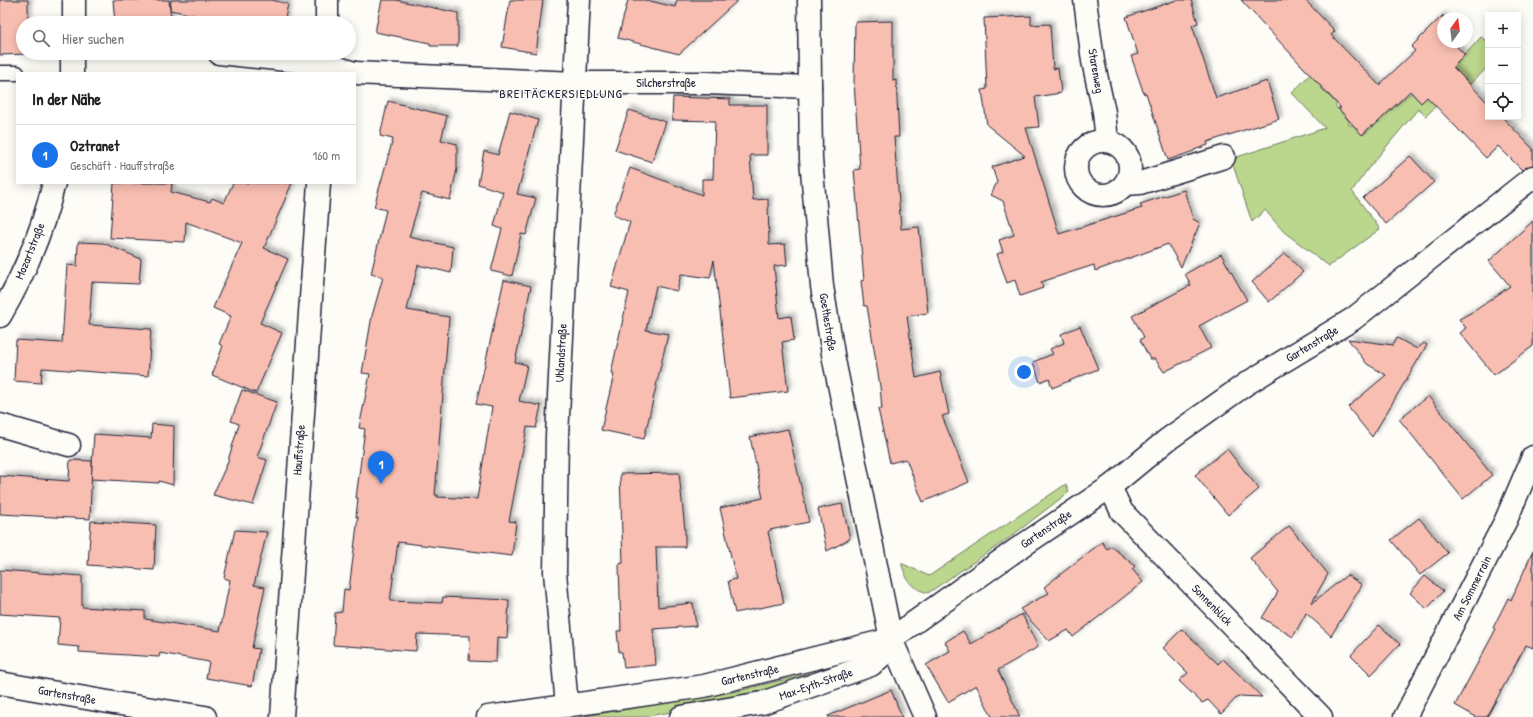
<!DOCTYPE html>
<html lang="de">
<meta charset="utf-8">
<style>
body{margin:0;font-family:"Patrick Hand",sans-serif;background:#f2f2f2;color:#222}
.controls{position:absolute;right:12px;top:12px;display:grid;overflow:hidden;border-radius:0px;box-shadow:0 2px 10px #0003}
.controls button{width:36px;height:36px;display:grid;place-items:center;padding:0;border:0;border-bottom:1px solid #e0e0e0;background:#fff;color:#222;font:20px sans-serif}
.compass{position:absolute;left:1437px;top:12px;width:36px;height:36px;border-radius:50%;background:#fff;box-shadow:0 2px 10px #0003;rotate:14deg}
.you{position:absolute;left:1024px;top:372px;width:14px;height:14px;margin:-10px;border:3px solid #fff;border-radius:50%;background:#1a73e8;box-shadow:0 0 0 6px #1a73e833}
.badge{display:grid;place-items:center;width:26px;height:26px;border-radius:50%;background:#1a73e8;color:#fff;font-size:13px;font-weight:700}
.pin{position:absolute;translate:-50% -33px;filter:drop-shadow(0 1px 2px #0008)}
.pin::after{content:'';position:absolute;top:21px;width:14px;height:12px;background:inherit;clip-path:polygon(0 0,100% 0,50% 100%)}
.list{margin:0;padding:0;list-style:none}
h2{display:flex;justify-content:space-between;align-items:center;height:52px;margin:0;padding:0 16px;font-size:17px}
h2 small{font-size:13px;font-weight:400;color:#767676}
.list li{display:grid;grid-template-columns:26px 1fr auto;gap:12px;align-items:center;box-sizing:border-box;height:60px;padding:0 16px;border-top:1px solid #e0e0e0}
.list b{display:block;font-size:15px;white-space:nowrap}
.list p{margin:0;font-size:13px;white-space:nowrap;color:#767676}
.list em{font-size:13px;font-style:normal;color:#767676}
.icon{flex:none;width:22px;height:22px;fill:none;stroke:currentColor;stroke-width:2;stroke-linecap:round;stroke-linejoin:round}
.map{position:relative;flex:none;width:1533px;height:717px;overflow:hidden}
.search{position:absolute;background:#fff;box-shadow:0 2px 10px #0003;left:16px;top:16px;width:340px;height:44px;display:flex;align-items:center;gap:10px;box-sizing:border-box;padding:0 14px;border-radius:22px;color:#767676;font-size:15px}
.panel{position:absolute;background:#fff;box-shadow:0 2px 10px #0003;left:16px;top:72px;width:340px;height:112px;border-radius:0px}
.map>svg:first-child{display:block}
</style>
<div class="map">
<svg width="1533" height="717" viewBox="0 0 1533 717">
<defs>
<filter id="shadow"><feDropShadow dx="3.5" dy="-3.5" stdDeviation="2" flood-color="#0004"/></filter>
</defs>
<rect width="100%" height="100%" fill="#fdfcf7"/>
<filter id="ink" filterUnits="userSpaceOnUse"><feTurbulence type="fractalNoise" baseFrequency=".025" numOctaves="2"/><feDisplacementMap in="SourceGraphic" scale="8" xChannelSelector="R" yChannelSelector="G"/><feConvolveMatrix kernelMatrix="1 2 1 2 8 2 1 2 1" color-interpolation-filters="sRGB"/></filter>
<g filter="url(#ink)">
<g fill="#bbd68d" stroke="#6e7c64">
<polygon points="1481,37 1488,42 1488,67 1470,84 1464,79 1426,116 1418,109 1367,170 1352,191 1380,229 1329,266 1284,232 1265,210 1252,222 1231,159 1325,128 1292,93 1317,67 1328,78 1320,87 1336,103 1336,107 1349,121 1349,125 1354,125 1363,135 1409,94 1412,93 1421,103"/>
<path d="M1066,484L1069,492L1009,538L928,593C908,587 908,581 901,563L929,576Z"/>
<polygon points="843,665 796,686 688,709 643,717 579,717 738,691"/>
</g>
<g fill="#f8beb1" stroke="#22223b" filter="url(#shadow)">
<polygon points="0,0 28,0 28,23 23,23 23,53 27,54 0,55"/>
<polygon points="113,0 169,0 171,20 115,23"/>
<polygon points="171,0 272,0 288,4 284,23 230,23 170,10"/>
<polygon points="382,0 396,0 458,13 458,46 430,46 430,43 375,32"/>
<polygon points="510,0 543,0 536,53 502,47"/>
<polygon points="628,0 646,0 675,7 677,0 738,0 679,54 618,38"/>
<polygon points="1177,0 1191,0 1198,23 1192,25 1216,98 1267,81 1279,119 1207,142 1208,145 1194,150 1194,151 1168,160 1146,93 1144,94 1131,56 1138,54 1126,17"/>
<polygon points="1241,0 1305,0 1335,31 1331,35 1379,85 1415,51 1411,47 1443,15 1443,42 1452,42 1465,55 1453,67 1488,103 1488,117 1502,117 1533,149 1533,165 1522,170 1498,146 1486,158 1427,97 1421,103 1410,91 1374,126 1371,126 1362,135 1338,108 1341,108"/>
<polygon points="1031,16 1031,25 1050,24 1053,69 1058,68 1061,93 1035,97 1039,127 1026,128 1059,234 1142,208 1140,204 1184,190 1193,219 1200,223 1181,267 1168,244 1095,271 1094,265 1041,282 1043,288 1020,296 1015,280 1007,283 997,254 1003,252 999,240 1014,235 1003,201 991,195 997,182 992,167 1025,156 987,125 982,90 987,89 984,18"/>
<polygon points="893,21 893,81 896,80 899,137 894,137 901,229 919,227 928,313 907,316 916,378 940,372 949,414 942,416 969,482 923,502 906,459 890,463 878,409 882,409 880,386 867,306 864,306 861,281 864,280 854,170 860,169 854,83 855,22"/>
<polygon points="673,97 730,99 730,105 767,105 767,155 750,155 753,200 768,199 769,245 785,244 787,265 774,266 779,318 791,316 794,340 782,342 788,391 730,398 714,260 710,278 681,274 677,291 656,286 646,330 668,334 644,439 601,430 614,374 611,373 629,292 611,287 630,222 613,215 630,168 702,195 702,179 713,179 715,121 672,120"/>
<polygon points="388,101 447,116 441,140 457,144 457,169 450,200 422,193 409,237 453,247 451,273 418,265 407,310 449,317 435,495 438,495 437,497 477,499 492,407 476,404 504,280 531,286 515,362 527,365 519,401 541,406 536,428 527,427 509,521 516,522 512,556 398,542 390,601 442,603 443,597 509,600 507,638 497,637 496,662 469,661 470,636 417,634 416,651 333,645 335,613 342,612 344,589 349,590 358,517 356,517 358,498 356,498 365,429 359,428 370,374 362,373 372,316 383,277 371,274 386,210 374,207 393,139 380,136"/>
<polygon points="629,110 666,122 652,162 615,150"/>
<polygon points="510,111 538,120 517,194 536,198 526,235 521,234 512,276 491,271 502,229 494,226 503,192 478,184 484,151 498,155"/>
<polygon points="1410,156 1434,182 1386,224 1363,198"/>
<polygon points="114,183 172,183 171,192 210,202 212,198 224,203 233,183 292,183 264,248 288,259 260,323 282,333 256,393 212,375 223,346 219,344 231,316 213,308 242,243 186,222 185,242 110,238"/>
<polygon points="1533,221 1533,346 1494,375 1460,333 1466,328 1459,319 1476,310 1510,286 1489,261"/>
<polygon points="78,242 103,243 141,259 139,284 92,282 89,325 151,329 148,376 42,368 41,383 14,381 16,340 62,343 67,265 77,266"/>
<polygon points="1285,253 1303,272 1269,302 1252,282"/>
<polygon points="1221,254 1247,300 1199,326 1211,348 1164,372 1155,359 1150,359 1140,340 1144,337 1132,316 1191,285 1185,274"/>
<polygon points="1080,326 1098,369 1052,388 1049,378 1040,382 1033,362 1053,354 1050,349 1064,343 1061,334"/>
<polygon points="1397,338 1417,349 1424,343 1427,345 1372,437 1348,407 1386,375 1367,364 1348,339 1393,345"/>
<polygon points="242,390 277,402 257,457 267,460 253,505 213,495 227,464 239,424 231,421"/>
<polygon points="1428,396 1492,475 1463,499 1399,419"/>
<polygon points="152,424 174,426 173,485 159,481 159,483 91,479 94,434 151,438"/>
<polygon points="788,429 809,522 770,530 768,532 784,603 735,613 728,581 736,579 720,508 763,498 750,437"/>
<polygon points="1227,449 1259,489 1228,515 1195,475"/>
<polygon points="70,460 92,461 90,519 0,514 0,476 69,481"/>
<polygon points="679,473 685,530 685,547 656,547 658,607 693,603 696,626 653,629 656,665 624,668 622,652 619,652 617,631 621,631 619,564 623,563 620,474"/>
<polygon points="842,504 850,539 827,551 818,509"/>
<polygon points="1419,518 1448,553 1420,575 1391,540"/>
<polygon points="91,521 156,525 154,570 88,565"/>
<polygon points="1289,526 1328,574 1311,604 1347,575 1362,585 1331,636 1306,613 1293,637 1262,618 1278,592 1250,558"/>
<polygon points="235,530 267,532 254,585 265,587 252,648 259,649 252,686 206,678 209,662 160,653 159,657 79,652 79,647 58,645 60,618 0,614 0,570 82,576 82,607 145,611 145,619 220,631 230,580 224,578"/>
<polygon points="1102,542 1107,549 1111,546 1135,566 1132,569 1143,582 1073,637 1068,630 1049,641 1020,609 1049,593 1044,587"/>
<polygon points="1533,551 1533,648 1526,645 1487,717 1476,717 1455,705 1496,629 1493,628 1508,598 1511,600"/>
<polygon points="1425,576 1443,591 1427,609 1410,593"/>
<polygon points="1022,614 1038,647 998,670 1020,717 992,717 976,685 948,702 926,665 950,651 945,642 963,631 971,644"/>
<polygon points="1379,625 1400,644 1371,675 1351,655"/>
<polygon points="1182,629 1218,664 1223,659 1262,697 1238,696 1221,714 1208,700 1202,703 1179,681 1188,673 1163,648"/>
<polygon points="891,690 902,717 828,717 828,716"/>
</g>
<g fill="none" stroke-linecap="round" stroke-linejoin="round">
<g stroke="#22223b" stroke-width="17">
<polyline id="lane" points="0,73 17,73"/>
</g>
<g stroke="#22223b" stroke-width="25">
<g id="street">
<polyline points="809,0 811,159 822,286 834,360 891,639 925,717"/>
<polyline points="1085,0 1093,61 1104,112 1107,141"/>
<polyline points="74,23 74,0"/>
<polyline points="327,23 327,0"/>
<polyline points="219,53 326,64 354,73"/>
<polyline points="72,73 72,53"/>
<polyline points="355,73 576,83 707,83 810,87"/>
<circle cx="1103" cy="168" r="27"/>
<polyline points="1125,184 1140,183 1224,157"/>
<path d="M0,316C24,275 43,229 54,183"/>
<polyline points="0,425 69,445"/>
<polyline points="1110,487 1122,512 1321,717"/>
<polyline points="0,683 114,703 205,717"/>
<polyline points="567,706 555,572 557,436 579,0"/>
<polyline points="282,717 319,183"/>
<polyline points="488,717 704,686 891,639 1016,550 1110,487 1167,440 1246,384 1353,319 1533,177"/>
<polyline points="681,717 762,703 871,665 885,653 891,639"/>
<polyline points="1405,717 1506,520 1533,457"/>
</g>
</g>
<use href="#lane" stroke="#fdfcf7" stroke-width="14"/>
<use href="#street" stroke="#fdfcf7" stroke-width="22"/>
</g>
</g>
<g text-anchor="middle" stroke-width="3" stroke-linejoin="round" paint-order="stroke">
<g font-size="12" fill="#22223b" stroke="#fdfcf7">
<text transform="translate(1096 71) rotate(80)" y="4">Starenweg</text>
<text x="666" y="87">Silcherstraße</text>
<text transform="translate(30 251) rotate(-68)" y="4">Mozartstraße</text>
<text transform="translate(828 322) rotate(81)" y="4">Goethestraße</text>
<text transform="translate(1312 344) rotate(-31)" y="4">Gartenstraße</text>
<text transform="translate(561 353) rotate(-87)" y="4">Uhlandstraße</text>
<text transform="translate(299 450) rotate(-86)" y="4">Hauffstraße</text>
<text transform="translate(1046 529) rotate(-34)" y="4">Gartenstraße</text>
<text transform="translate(1472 588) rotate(-63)" y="4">Am Sommerrain</text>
<text transform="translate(1212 605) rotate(46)" y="4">Sonnenblick</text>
<text transform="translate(750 675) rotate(-13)" y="4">Gartenstraße</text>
<text transform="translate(816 684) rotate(-19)" y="4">Max-Eyth-Straße</text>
<text transform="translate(67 695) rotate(10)" y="4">Gartenstraße</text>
</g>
<g font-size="13" letter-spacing="1" fill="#22223b" stroke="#fdfcf7">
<text x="561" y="98">BREITÄCKERSIEDLUNG</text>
</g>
</g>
</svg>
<div class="controls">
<button>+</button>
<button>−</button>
<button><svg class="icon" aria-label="locate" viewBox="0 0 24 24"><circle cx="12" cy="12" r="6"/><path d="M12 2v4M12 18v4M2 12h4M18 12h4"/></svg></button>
</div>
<svg class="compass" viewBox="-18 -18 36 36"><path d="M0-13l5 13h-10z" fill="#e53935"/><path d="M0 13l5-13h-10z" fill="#767676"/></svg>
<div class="you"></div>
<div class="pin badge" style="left:381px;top:484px">1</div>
<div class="search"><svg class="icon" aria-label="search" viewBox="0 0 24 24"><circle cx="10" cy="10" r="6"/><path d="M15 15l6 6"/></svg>Hier suchen</div>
<section class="panel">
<h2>In der Nähe<small></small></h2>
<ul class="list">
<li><span class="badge">1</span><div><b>Oztranet</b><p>Geschäft · Hauffstraße</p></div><em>160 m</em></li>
</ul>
</section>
</div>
